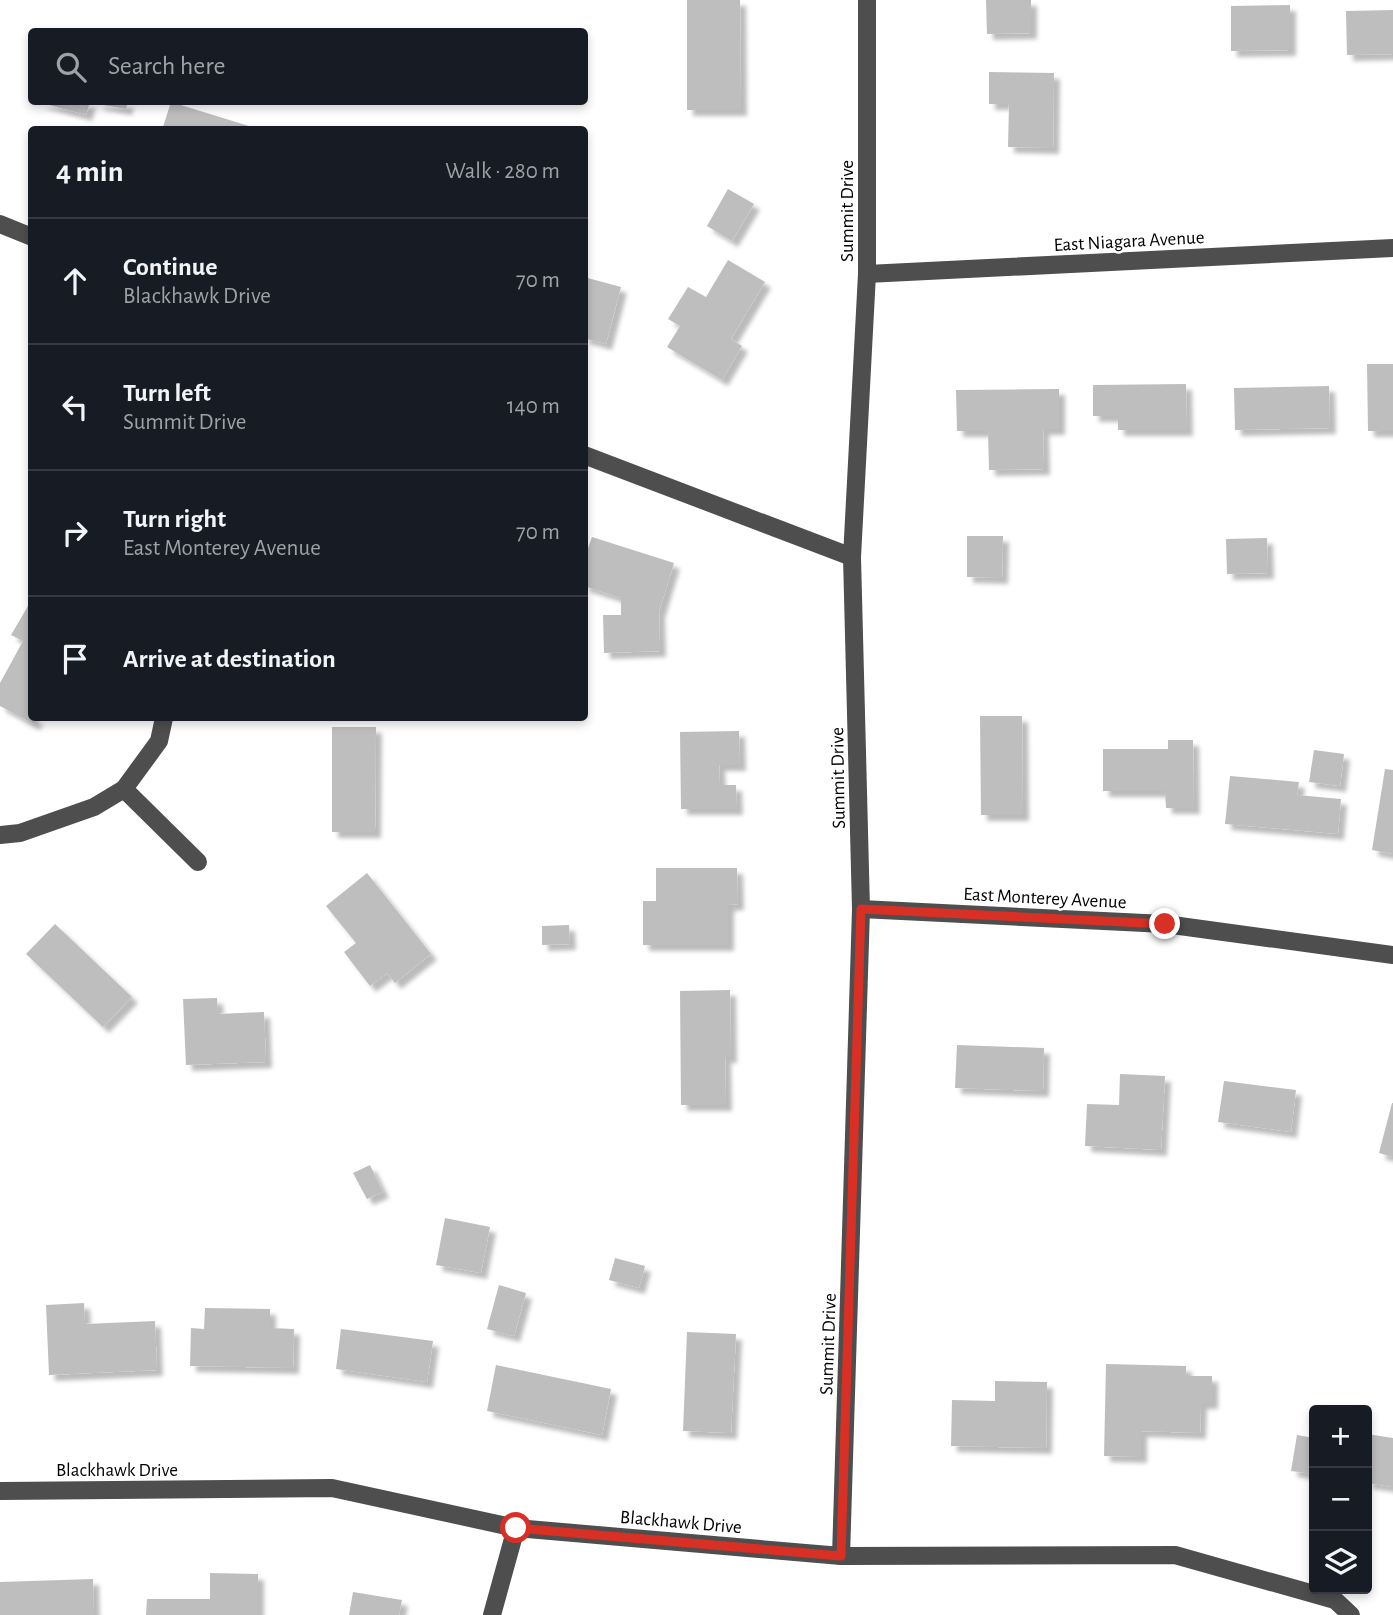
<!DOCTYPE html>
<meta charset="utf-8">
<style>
body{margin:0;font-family:"Alegreya Sans",sans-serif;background:#242831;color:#f1f3f6}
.controls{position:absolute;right:21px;bottom:21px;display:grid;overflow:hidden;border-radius:7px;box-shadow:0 4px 10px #0003}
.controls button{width:63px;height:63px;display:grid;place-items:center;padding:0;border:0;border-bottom:2px solid #363941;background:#171b24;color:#f1f3f6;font:35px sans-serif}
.stop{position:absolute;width:21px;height:21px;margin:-16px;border:5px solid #d93025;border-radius:50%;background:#fff}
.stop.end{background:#d93025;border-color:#fff;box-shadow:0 2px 7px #0008}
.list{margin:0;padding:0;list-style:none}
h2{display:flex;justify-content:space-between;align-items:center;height:91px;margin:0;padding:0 28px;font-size:30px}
h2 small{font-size:23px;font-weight:400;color:#9ea1a6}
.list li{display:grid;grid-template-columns:46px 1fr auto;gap:21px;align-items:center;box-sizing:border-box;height:126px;padding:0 28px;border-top:2px solid #363941}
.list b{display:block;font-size:26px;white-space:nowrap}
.list p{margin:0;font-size:23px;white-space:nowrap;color:#9ea1a6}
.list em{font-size:23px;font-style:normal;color:#9ea1a6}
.icon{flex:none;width:38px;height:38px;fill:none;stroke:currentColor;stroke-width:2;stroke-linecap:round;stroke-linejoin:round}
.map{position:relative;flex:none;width:1393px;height:1615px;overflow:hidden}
.search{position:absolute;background:#171b24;box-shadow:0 4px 10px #0003;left:28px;top:28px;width:560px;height:77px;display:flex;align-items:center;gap:18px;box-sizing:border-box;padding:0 24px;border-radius:7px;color:#9ea1a6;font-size:26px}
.panel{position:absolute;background:#171b24;box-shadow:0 4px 10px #0003;left:28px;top:126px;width:560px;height:595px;border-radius:7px}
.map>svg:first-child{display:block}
</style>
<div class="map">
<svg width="1393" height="1615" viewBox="0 0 1393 1615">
<defs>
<filter id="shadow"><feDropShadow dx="6" dy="6" stdDeviation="2" flood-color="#0004"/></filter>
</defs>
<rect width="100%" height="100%" fill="#fff"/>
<g fill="#bebebe" filter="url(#shadow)">
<polygon points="687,0 740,0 741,110 687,110"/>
<polygon points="986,0 1031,0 1031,33 987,34"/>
<polygon points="1290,5 1290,50 1231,51 1231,6"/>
<polygon points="1393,10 1393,54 1347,55 1346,11"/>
<polygon points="989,72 1054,73 1053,148 1008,147 1009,104 989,104"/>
<polygon points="38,102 90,102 86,115"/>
<polygon points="98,102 128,102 126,109 98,104"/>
<polygon points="171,102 259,129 259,130 162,130"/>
<polygon points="728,189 754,204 732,241 707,226"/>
<polygon points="728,260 765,282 731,339 742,346 722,380 667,347 680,326 668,319 688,287 706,297"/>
<polygon points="584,277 621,287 606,344 584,338"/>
<polygon points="1367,364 1393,364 1393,431 1368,431"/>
<polygon points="1186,384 1187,430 1118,430 1118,416 1093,416 1093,385"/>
<polygon points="1329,386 1330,428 1235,430 1234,388"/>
<polygon points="1059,389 1059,429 1043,429 1044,469 989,470 988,431 957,431 956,390"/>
<polygon points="967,536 1003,536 1002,578 967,577"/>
<polygon points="592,537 674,563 659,612 660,651 604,653 603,615 621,615 621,598 584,586 584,559"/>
<polygon points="1267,538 1268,573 1227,574 1226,539"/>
<polygon points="28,606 32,608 32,718 37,718 34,724 0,706 0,683 23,641 11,635"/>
<polygon points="980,716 1022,716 1023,815 981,815"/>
<polygon points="332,727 376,727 375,832 332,832"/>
<polygon points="739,731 740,765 719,765 720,785 736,785 737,809 681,809 680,732"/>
<polygon points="1168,740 1193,740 1194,808 1166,808 1165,791 1103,791 1103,749 1168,749"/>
<polygon points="1314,750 1344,754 1340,786 1309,782"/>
<polygon points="1385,769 1393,770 1393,854 1372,850"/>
<polygon points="1230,776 1299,782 1297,795 1341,799 1338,834 1225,824"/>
<polygon points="656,868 737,868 738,904 728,905 728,945 643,945 643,901 656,901"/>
<polygon points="367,873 431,954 395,983 387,973 370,986 344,952 356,943 326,906"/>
<polygon points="55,924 132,997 103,1027 26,954"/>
<polygon points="569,925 570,944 542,945 542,926"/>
<polygon points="730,990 731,1057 725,1057 726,1105 681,1105 680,991"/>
<polygon points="217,998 218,1014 264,1012 266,1062 186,1065 183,999"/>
<polygon points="957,1045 1044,1048 1043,1091 955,1088"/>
<polygon points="1120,1074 1165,1076 1161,1150 1085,1146 1087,1104 1119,1105"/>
<polygon points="1224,1081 1296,1090 1291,1132 1218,1122"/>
<polygon points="1392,1103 1393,1103 1393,1157 1379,1153"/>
<polygon points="370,1165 383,1192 367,1199 353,1173"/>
<polygon points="445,1218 490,1227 481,1273 436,1265"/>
<polygon points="615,1258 645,1266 639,1288 609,1280"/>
<polygon points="499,1285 526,1293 514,1336 487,1329"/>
<polygon points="84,1303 85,1324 155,1321 157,1370 49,1375 46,1305"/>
<polygon points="205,1308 270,1309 270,1328 294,1329 293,1368 190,1366 191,1328 204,1329"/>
<polygon points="341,1329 433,1341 427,1382 336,1369"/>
<polygon points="687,1332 736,1334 731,1433 683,1431"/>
<polygon points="1106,1364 1186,1366 1186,1376 1212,1376 1212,1403 1201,1403 1200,1433 1141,1431 1141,1457 1104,1456"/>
<polygon points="496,1365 611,1389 602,1435 487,1411"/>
<polygon points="995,1381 1047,1382 1046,1448 951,1446 952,1400 995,1401"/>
<polygon points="1367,1434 1393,1438 1393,1487 1367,1483"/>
<polygon points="1297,1435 1314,1438 1314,1474 1291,1471"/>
<polygon points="210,1573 258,1574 258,1615 146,1615 147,1599 210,1599"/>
<polygon points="93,1579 94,1615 0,1615 0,1582"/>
<polygon points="353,1592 402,1600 399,1615 349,1615"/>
</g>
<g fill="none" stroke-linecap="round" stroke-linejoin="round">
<g stroke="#4e4e4e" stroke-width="18">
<polyline points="0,224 32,237"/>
<polyline points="867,274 1393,248"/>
<polyline points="584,455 852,557"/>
<polyline points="124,789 198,862"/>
<polyline points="0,835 20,833 94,807 124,789 159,741 164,718"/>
<polyline points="861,909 1165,924 1393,955"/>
<polyline points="0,1491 332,1488 516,1528 841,1556 1175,1555 1335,1600 1351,1615"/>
<polyline points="841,1556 861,909 852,557 867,274 867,0"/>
<polyline points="492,1615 516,1528"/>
</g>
</g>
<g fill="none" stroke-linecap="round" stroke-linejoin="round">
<polyline stroke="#d93025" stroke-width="9" points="516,1528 841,1556 861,909 1165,924"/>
</g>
<g text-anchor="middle" stroke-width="5" stroke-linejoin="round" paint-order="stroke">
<g font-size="19" fill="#000" stroke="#fff">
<text transform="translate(846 211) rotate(-90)" y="7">Summit Drive</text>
<text transform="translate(1129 240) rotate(-3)" y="7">East Niagara Avenue</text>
<text transform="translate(837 778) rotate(-91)" y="7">Summit Drive</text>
<text transform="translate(1045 897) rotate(3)" y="7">East Monterey Avenue</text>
<text transform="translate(827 1344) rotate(-88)" y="7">Summit Drive</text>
<text x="117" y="1476">Blackhawk Drive</text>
<text transform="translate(681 1521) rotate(5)" y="7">Blackhawk Drive</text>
</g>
</g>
</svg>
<div class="controls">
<button>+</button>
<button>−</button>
<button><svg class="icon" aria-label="layers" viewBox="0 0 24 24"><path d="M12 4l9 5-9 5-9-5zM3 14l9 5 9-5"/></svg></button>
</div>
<div class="stop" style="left:516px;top:1528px"></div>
<div class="stop end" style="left:1165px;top:924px"></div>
<div class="search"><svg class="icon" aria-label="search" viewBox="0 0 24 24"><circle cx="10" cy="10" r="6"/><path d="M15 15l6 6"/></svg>Search here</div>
<section class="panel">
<h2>4 min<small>Walk · 280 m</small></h2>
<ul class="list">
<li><svg class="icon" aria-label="ahead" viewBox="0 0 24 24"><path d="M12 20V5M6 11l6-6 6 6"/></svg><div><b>Continue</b><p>Blackhawk Drive</p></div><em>70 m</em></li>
<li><svg class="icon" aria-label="left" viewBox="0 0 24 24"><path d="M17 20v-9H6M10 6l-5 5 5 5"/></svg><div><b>Turn left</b><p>Summit Drive</p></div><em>140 m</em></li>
<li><svg class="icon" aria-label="right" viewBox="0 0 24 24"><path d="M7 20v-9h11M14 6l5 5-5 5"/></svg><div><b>Turn right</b><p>East Monterey Avenue</p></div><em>70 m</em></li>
<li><svg class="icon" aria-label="arrive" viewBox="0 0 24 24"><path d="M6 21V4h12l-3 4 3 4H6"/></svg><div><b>Arrive at destination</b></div></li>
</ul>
</section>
</div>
